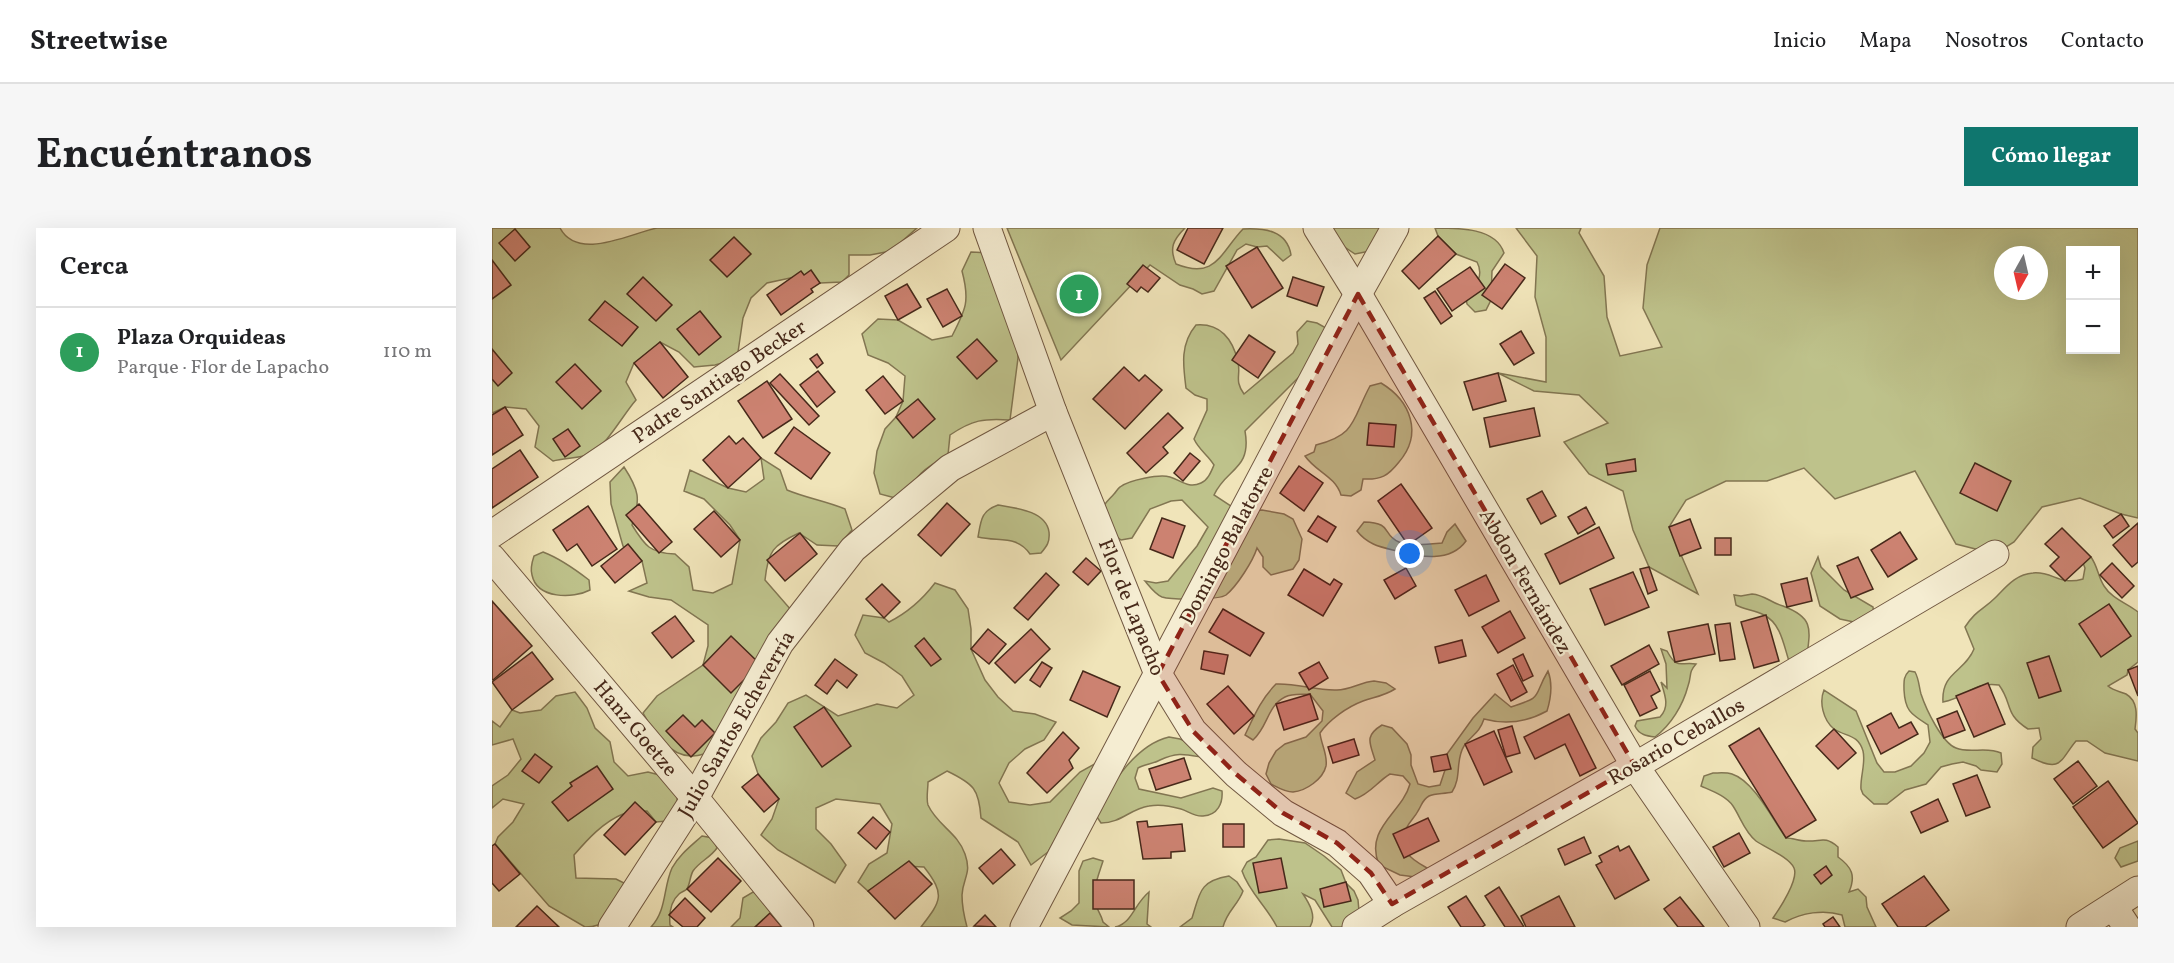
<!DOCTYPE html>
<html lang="es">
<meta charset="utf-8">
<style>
body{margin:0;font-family:Vollkorn,serif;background:#f6f6f6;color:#202124}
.controls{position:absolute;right:18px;top:18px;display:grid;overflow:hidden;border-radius:0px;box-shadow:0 6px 24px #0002}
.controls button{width:54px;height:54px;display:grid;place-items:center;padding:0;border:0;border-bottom:2px solid #e0e0e0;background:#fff;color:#202124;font:30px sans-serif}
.compass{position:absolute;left:1502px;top:18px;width:54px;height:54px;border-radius:50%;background:#fff;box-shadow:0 6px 24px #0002;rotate:188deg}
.you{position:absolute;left:918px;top:326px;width:21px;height:21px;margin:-15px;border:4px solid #fff;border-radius:50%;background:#1a73e8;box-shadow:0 0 0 9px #1a73e833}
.badge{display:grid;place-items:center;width:39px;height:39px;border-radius:50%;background:#0f766e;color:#fff;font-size:20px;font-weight:700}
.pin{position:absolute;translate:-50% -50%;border:3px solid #fff;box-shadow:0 2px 6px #0006}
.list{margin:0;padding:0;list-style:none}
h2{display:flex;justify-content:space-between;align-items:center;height:78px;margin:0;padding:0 24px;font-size:26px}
h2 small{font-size:20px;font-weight:400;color:#757577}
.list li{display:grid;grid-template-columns:39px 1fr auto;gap:18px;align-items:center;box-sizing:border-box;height:90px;padding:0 24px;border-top:2px solid #e0e0e0}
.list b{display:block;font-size:22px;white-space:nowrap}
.list p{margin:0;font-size:20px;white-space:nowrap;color:#757577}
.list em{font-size:20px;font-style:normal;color:#757577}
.map{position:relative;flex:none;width:1646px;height:699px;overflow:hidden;border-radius:0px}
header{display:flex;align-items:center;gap:36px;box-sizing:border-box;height:84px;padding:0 30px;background:#fff;border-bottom:2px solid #e0e0e0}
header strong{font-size:28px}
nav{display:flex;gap:33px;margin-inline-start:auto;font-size:21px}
.intro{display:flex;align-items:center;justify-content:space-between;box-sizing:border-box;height:144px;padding:0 36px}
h1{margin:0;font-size:42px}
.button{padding:15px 27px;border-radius:0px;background:#0f766e;color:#fff;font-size:21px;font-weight:700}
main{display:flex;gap:36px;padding:0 36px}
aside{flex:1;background:#fff;border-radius:0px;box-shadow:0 6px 24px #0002}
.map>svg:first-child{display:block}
</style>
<header>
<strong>Streetwise</strong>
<nav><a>Inicio</a><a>Mapa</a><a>Nosotros</a><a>Contacto</a></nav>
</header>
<div class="intro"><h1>Encuéntranos</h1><a class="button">Cómo llegar</a></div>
<main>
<aside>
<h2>Cerca<small></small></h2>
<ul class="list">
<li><span class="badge" style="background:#2e9e5b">1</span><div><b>Plaza Orquideas</b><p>Parque · Flor de Lapacho</p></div><em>110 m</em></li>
</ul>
</aside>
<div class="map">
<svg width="1646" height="699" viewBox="0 0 1646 699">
<rect width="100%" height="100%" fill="#f0e4b9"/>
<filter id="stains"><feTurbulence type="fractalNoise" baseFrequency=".00333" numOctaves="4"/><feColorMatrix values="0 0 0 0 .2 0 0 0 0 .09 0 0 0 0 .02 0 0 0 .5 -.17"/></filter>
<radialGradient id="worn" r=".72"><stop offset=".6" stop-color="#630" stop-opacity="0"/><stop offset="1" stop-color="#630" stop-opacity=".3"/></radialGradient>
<g fill="#bec28b" stroke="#827652" stroke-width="1.5" fill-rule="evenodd">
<path d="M0,0H68C86,34 139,5 165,0H425L399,23L378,27H357V47L350,54L328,55L312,47L275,55L259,70L251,90L245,131L223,137L202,139L187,124L168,114L162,123L142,135L134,154L144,172C130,188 116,216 98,226C90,230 71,230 61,233L43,219L47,198L34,181L13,179L0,185Z"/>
<path d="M515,0H693C681,12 677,20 684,36C724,52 728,25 751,1C772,0 795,2 799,27L791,33L775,18L765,19L754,16L745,22L722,63L710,66L701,61L688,57L658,37L569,132Z"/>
<polygon points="835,0 896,0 883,22 863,26 845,14"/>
<path d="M943,0C968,0 1004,0 1012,25L1000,43L999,72L994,82L983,84L975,76L974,70C982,59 993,49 985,34L964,26L946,8Z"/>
<path d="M1024,0H1089L1087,5L1112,48L1115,89L1128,128L1170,119L1151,80L1155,37L1168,0H1646V290L1629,286L1588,270L1550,279L1522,314L1503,326L1464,316L1423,243L1343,271L1312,240L1275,253H1234L1194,272L1177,299L1206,366L1157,339L1141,302L1131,263L1097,246L1072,214L1116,195L1087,167L1042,163L1006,145L1054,154V109L1043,69L1045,28ZM1578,22H1624V122H1578ZM1511,27H1547V63H1511Z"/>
<path d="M479,24L499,25L524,106L526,130L518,192C492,190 480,192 458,207L456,227C432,241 424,246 411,272L388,266L382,245L385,223L393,201L404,189L411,173L413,148L396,135L376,127L370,106L386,91L406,92L440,112L460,108C474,81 478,73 470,43Z"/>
<path d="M815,93L825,95L834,100L808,148L753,203C760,242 734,240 722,267L748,284L770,282L792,286L801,291L810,311L807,332L801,341L779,347L771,339V329L765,320C761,333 745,358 734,367C727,372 680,372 670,369C663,366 658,359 653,353L664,355L676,353L705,318L716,299L690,272L679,273L658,281L640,310L629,312C620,306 613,297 611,285C610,276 617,272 622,266C624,264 626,260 628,259C637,252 667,246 678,249C689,252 696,261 709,255C716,252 719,244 722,237C716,227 707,222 702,211L715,182V171L703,167L694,160C691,137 688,116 704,97C728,95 741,111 746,134C749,148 742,152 752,166L801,125L806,116L805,104Z"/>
<path d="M889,155C919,173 931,206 907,234C896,248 889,252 871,251L869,262L859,268L849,267C843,248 824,244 813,228L822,224L824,217C865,207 860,191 878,158Z"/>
<path d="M269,230L288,242L295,262C314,270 334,273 353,281L360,302L346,318L325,317L307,305C281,317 276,323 273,352L300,383L220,524C214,525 207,528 201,528C177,529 161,503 151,485L165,468L211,437L216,418V397L179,372L157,369L137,363L155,355L150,333L131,318L119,276L118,254L132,239C147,262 149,271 140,297C153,318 158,325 183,326L197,339L201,362L221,365L240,356L248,312L238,297L212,271L192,263L198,242L236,260L254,264L272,251Z"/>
<path d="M506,277C524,280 554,283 557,304C558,314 555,318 549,325L538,326C525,307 507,314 486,309C489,292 489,283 506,277Z"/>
<path d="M872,294C902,295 889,306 907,314C916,319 940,316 950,315L955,304L963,296L974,313C958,335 928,329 905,323C889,319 876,317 865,303Z"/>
<path d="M51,324C67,330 84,342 97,352L98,362C81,371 45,371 40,347C38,341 40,334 42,328Z"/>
<polygon points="1326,329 1329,339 1352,362 1381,379 1382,389 1371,396 1348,391 1328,378 1319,345"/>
<path d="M1599,329C1606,339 1606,349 1612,358C1620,371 1635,375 1646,384V434L1636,442L1635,447L1616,458C1622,463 1627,463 1634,466C1646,473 1645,487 1643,501L1646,505V533L1613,525L1595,513H1584C1568,532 1570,545 1540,530L1541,519L1549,511L1547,500L1536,501C1512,486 1521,476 1507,457C1481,453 1475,470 1451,474C1449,444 1473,444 1482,421L1473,399C1484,382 1491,382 1503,370C1514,359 1524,346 1541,345C1561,343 1567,358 1591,351L1593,340L1589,330Z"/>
<path d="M443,355L463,362L476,381L479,401V421L493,452L506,469L521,483L543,486L564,494L552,512L533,521L517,535L507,555L517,574L538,577L558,574L588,544L608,533L556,624L539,637L526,614L489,590C487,561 482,556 455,543L436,554C436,561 434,571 436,577C445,597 466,605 473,626C480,646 471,649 470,667C470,678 472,688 475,699H429C449,673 454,667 432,639L411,638L395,652L376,663L366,654L377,636L395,625L400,596L388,576L344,571L324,580V601L339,616L354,637L343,655L286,622L269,607L280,591L287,571L266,546L260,528L269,510L284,494L296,475L314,467L346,488L385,476L405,480L422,467L410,448L392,435L373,425L363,407L371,387L392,390L397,394C417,384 430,372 443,355Z"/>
<path d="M1260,366C1273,367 1279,375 1291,378C1320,389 1319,399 1315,427L1298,436C1292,420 1290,396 1272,387C1263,382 1253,382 1244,377L1242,367L1249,368Z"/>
<path d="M1169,421L1175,423C1186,443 1188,433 1204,436C1196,445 1200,447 1196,458C1191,477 1179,497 1163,509C1155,508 1147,507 1143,498L1145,493L1168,489C1178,479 1173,467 1169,454L1175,460L1174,436Z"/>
<path d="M1056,443C1061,456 1059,470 1055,483C1035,494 1014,497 992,491C987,506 979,507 972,518C963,532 970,549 960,564C953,566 943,565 937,568C930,572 930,577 926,583C923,589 918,593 915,599C905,622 917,630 935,640L931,650L908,647L887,637C872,600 910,585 918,556L911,548L898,546C885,554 878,566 863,571L854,565L865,544L883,532C878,515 872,508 890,497L900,500L915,516L919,527V537L926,556L937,559L948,557L955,536V526L981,490L1003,466L1019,479C1053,468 1040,470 1056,443Z"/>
<path d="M1417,443L1423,444C1427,451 1427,459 1429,466C1434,481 1450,515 1464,520C1478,526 1494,518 1509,525L1510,536L1505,544L1489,542L1484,538L1471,534L1460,536L1449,539L1434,556L1413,562L1395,576H1382L1371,566L1369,561C1368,549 1374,535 1371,523C1366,506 1354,509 1342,501C1331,492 1327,474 1332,462L1364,483L1385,535L1392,544H1403L1419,538L1432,525L1438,514L1436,497C1419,486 1413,483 1412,462C1412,454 1411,449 1417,443Z"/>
<path d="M882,453L894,455L903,461C892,468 882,469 871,473C855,479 837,492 828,505C829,516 836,527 834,538C831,551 814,563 801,564C793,564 785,559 779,556L774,546L777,535L784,523L793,516L814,509L830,493L831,483L818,466C810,467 801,465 793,469C775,478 776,499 761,512L753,507C762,488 769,471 784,456C805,455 825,463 845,462C858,462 869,454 882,453Z"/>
<path d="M83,464L95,480L103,500L118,514L122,534L136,548L156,544L175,549L185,570L186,592L164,594L155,583C147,583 138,583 131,586C111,594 95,612 82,627L84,650L124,651L142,660C127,680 120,699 93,699L57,678L3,616L6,609L21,594L32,576L11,571L0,580V558L16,547L29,531L21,511L0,517V493L8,499L20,482L28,485L49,482L64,468Z"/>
<path d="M677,509L688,511L708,519L710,529C692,526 685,524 668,532C661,536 653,536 646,540L643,550L647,561L689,570L721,560L730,563C731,575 726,587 711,588C703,589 696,583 689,581C679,578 667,576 657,578C638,581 629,595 609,595L603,586C619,557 643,517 677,509Z"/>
<path d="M1221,545C1227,545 1234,544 1240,546C1262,553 1281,592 1294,610C1301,610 1307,613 1314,613C1329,614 1332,607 1346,619V629C1360,639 1364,648 1357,664L1366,661L1374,669L1375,679L1384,699H1353L1350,687C1331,681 1310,685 1293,694L1281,690C1288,680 1307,651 1302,640C1297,629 1274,620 1264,613C1252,603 1249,590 1241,578C1234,568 1220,563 1209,558L1212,548Z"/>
<path d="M210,608L221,610L225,620C218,630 208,633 201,643C198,648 198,656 195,661C193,663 189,664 187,666C178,674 177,686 178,697L181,699H159C175,682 171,660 180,640C187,627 199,618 210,608Z"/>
<path d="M787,611L813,615L832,628L849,642L854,655L862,663L866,672L867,683L860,699H840L823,672L811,666C817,675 825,688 818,699H785C775,679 757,664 750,643L755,634L764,629L776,612Z"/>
<polygon points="1646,613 1646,633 1629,639 1623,630 1628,620"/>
<path d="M601,630L611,633C607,646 599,664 604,677C606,684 609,686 611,694L617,699L580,697L568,690L579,683L587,675V643L591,633Z"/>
<path d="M737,648L745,654L751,663C746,677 735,683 731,699H688L700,690C708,665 707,653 737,648Z"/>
<path d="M261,664C275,670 279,674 280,690L263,699H239L248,690L251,670Z"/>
<path d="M657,664L655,696L659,699H623C640,696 642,676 657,664Z"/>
</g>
<g fill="#cc8271" stroke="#47291a" stroke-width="1.5">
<polygon points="696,0 731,0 712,36 685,22"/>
<polygon points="23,1 38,19 23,33 7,15"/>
<polygon points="946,8 964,26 927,61 910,43"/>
<polygon points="242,9 259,26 235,49 218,32"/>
<polygon points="765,19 791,60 760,80 734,38"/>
<polygon points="0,32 19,57 0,71"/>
<polygon points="1013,36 1033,50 1010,81 990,67"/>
<polygon points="651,37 668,50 656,64 649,59 645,64 635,56"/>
<polygon points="978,39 993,60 960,83 945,61"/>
<polygon points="319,42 328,55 319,61 321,64 289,87 275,67 309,43 312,47"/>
<polygon points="151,49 180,77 164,93 135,66"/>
<polygon points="801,49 832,59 825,78 795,68"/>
<polygon points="415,56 429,79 406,92 393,68"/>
<polygon points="455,61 470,88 451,99 435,71"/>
<polygon points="943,63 960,88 949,96 932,70"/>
<polygon points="113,73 146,99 130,118 97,92"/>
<polygon points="208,83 229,109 207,127 185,101"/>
<polygon points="1029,103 1042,125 1022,137 1008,116"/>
<polygon points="757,107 783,124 766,150 740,132"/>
<polygon points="485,111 505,133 485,151 465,129"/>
<polygon points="168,114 196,149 171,170 142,135"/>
<polygon points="0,121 20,145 6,158 0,151"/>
<polygon points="325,126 331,135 325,140 318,131"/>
<polygon points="83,136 109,163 90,181 64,154"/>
<polygon points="632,139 647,153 653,147 670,162 633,201 601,171"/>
<polygon points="326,143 343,164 325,179 308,157"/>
<polygon points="1006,145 1014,173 981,182 972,154"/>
<polygon points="288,146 327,188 317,197 278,155"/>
<polygon points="391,148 411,173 393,186 374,162"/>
<polygon points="275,153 300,191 271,210 246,173"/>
<polygon points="426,171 443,191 421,210 404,189"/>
<polygon points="13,179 31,207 0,227 0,187"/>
<polygon points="1042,180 1048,208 998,219 992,190"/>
<polygon points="676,185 691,200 671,219 676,225 654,245 635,225"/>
<polygon points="877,195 904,197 902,219 875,217"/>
<polygon points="302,199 338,225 319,251 283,225"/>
<polygon points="76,201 88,218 73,229 61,211"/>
<polygon points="237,208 244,216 251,210 269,230 236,260 211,232"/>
<polygon points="28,222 46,249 0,280 0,241"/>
<polygon points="698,225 708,233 691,253 682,245"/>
<polygon points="1143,231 1144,243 1116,247 1114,236"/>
<polygon points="1483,235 1519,253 1505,283 1468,265"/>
<polygon points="807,238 831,255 812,283 788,265"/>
<polygon points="909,256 940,300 916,317 886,273"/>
<polygon points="1050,263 1064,288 1049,296 1035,271"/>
<polygon points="455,275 478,296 449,328 426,307"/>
<polygon points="147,276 180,314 167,325 134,287"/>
<polygon points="96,278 125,321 100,338 85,316 75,323 61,302"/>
<polygon points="1094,279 1103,296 1086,306 1076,289"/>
<polygon points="222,283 248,312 229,329 202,301"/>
<polygon points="1629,286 1637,298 1621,310 1612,298"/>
<polygon points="826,288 844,299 835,314 816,303"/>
<polygon points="670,290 693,298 681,330 658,321"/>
<polygon points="1198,291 1209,320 1188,328 1177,299"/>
<polygon points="1646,295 1646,334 1640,339 1621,317"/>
<polygon points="1107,299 1122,330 1068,356 1053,326"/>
<polygon points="1570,300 1599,329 1573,353 1558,338 1567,329 1553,316"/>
<polygon points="1408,304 1425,331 1396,349 1379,322"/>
<polygon points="308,305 325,326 293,353 275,332"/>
<rect x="1223" y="310" width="16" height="17"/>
<polygon points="136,316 150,333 123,355 109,338"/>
<polygon points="1366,329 1381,361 1359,370 1345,338"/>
<polygon points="594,330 609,343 596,357 581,344"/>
<polygon points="1620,335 1642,358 1630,370 1608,347"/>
<polygon points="1157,339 1165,362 1156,366 1148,341"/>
<polygon points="914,340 924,358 903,371 892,352"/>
<polygon points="812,341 838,357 842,351 850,356 831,388 796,367"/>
<polygon points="1141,344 1157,379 1113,397 1098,361"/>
<polygon points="554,345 567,357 536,392 522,380"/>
<polygon points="994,347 1007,373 977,388 963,362"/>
<polygon points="1315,350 1320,373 1295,379 1289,356"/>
<polygon points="390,356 408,374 392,390 374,371"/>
<polygon points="0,373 40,418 1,452 0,451"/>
<polygon points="1617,376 1639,408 1609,429 1587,396"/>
<polygon points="731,381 772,405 758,428 717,404"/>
<polygon points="1018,383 1033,410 1006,425 990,399"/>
<polygon points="1274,387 1287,433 1262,440 1249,394"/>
<polygon points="183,388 202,413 180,430 160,405"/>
<polygon points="1238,395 1243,431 1228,433 1223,397"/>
<polygon points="1216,396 1223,426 1183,434 1176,404"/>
<polygon points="496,401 514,416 497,436 479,421"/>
<polygon points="539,401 558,421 523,455 503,435"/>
<polygon points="239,408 268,436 239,465 211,437"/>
<polygon points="432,410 449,431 439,438 423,418"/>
<polygon points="970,412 974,428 947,435 943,419"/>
<polygon points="1157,417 1167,436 1130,457 1119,438"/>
<polygon points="712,423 736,427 732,446 709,441"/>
<polygon points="40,424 61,451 20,482 0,454"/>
<polygon points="1031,426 1041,448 1031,453 1021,431"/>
<polygon points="1557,428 1569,463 1547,470 1535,435"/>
<polygon points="343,431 365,447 355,460 345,452 335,466 323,457"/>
<polygon points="550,434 560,440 548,459 538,452"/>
<polygon points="827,434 836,450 817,462 807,445"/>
<polygon points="1021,437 1035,464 1019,473 1005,446"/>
<polygon points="1646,438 1646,468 1636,442"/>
<polygon points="591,443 628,459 615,489 578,472"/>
<polygon points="1158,443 1168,463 1159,468 1165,480 1148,488 1132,457"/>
<polygon points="1496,455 1513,496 1482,509 1464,468"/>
<polygon points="736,458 762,488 742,506 715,476"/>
<polygon points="818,466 826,491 792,502 784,476"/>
<polygon points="332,479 359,518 330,539 302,499"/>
<polygon points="1465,483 1473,502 1452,510 1445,491"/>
<polygon points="1399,485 1407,500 1419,494 1426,506 1389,526 1375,498"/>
<polygon points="1077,486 1104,540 1088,548 1073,516 1043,531 1032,509"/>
<polygon points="191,487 203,499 210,492 223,505 199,529 174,503"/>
<polygon points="1020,498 1028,525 1014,529 1006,502"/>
<polygon points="1267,500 1324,592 1294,610 1237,518"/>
<polygon points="1342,501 1364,525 1346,541 1324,518"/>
<polygon points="1002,503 1020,544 992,557 973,516"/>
<polygon points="571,504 587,520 577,532 581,540 555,565 535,545"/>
<polygon points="862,511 867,527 841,535 836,519"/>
<polygon points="43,526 60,539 47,555 30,543"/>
<polygon points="955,526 959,541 942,544 939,529"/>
<polygon points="692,530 699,551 664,562 657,541"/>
<polygon points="1586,533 1605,558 1581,576 1562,551"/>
<polygon points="105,538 121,561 76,593 60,574 80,558 78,555"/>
<polygon points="266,546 287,571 272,584 250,559"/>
<polygon points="1485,547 1498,579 1474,588 1461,556"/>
<polygon points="1616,553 1646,595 1611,620 1581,579"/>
<polygon points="1446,571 1456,593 1429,605 1419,584"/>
<polygon points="143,574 164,594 133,627 112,607"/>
<polygon points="381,589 398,604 384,621 366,605"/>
<polygon points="936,590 947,613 912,630 901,606"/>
<polygon points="655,593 656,599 690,596 693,623 679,624 679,630 651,631 645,594"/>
<rect x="731" y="596" width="21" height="23"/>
<polygon points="1247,605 1258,625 1232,639 1221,619"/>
<polygon points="1092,609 1099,625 1073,637 1066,621"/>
<polygon points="3,616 28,646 7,663 0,655 0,618"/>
<polygon points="1126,618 1128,623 1137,618 1157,652 1123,671 1104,637 1110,634 1107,628"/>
<polygon points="509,621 523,637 501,656 487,640"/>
<polygon points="226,630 249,653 219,684 195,661"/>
<polygon points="789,630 795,660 767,665 761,635"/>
<polygon points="417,633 440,656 403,691 376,663"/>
<polygon points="1334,638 1340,647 1329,656 1322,647"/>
<polygon points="1432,648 1457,682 1433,699 1406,699 1390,676"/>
<rect x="601" y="652" width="41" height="29"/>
<polygon points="854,654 859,673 832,679 828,661"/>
<polygon points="1007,659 1032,699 1013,699 993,668"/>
<polygon points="974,668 993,697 990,699 969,699 956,679"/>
<polygon points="1067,668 1083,699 1034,699 1029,688"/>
<polygon points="1188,669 1212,699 1186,699 1172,681"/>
<polygon points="193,670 213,690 205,699 191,699 177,687"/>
<polygon points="45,678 67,699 24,699"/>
<polygon points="278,685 290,699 263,699"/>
<polygon points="493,687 504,699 503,699 482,698"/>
<polygon points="1341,689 1348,699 1333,699 1331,696"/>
</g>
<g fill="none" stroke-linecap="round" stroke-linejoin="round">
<g stroke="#715842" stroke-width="29">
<g id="street">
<polyline points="495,0 561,184 666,446 701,503 744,546 791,585 845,615 879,645 900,676"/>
<polyline points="825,0 866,66 1143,538 1254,699"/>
<polyline points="0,306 454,0"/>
<polyline points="0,330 203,570 308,699"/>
<polyline points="1621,678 1635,699"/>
<polyline points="120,699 203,570 288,415 361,321 458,240 561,184"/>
<polyline points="532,699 866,66 903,0"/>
<polyline points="864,699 900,676 1143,538 1503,326"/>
<polyline points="1588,699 1646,662"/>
</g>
</g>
<use href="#street" stroke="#f5edd2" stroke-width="27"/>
</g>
<path fill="#8f2418" fill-opacity="0.2" stroke="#8f2418" stroke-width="4.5" stroke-dasharray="12 8" stroke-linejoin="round" d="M866,66L1143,538L900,676L879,645L845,615L791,585L744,546L701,503L666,446Z"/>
<g text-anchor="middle" stroke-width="4.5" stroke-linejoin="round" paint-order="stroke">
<g font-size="21" fill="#47291a" stroke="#f5edd2">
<text transform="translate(227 153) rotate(-34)" y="7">Padre Santiago Becker</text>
<text transform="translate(734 317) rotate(-62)" y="7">Domingo Balatorre</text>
<text transform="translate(1034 353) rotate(60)" y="7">Abdon Fernández</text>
<text transform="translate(640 379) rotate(68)" y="7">Flor de Lapacho</text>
<text transform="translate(244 496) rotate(-60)" y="7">Julio Santos Echeverría</text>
<text transform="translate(144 500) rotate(50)" y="7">Hanz Goetze</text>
<text transform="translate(1184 513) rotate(-30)" y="7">Rosario Ceballos</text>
</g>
</g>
<rect width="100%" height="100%" filter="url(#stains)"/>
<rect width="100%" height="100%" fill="url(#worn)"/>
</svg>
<div class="controls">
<button>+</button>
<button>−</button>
</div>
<svg class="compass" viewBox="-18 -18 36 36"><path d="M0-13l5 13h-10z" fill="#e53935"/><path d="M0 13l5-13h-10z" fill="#757577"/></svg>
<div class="you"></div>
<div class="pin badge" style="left:587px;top:66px;background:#2e9e5b">1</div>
</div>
</main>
